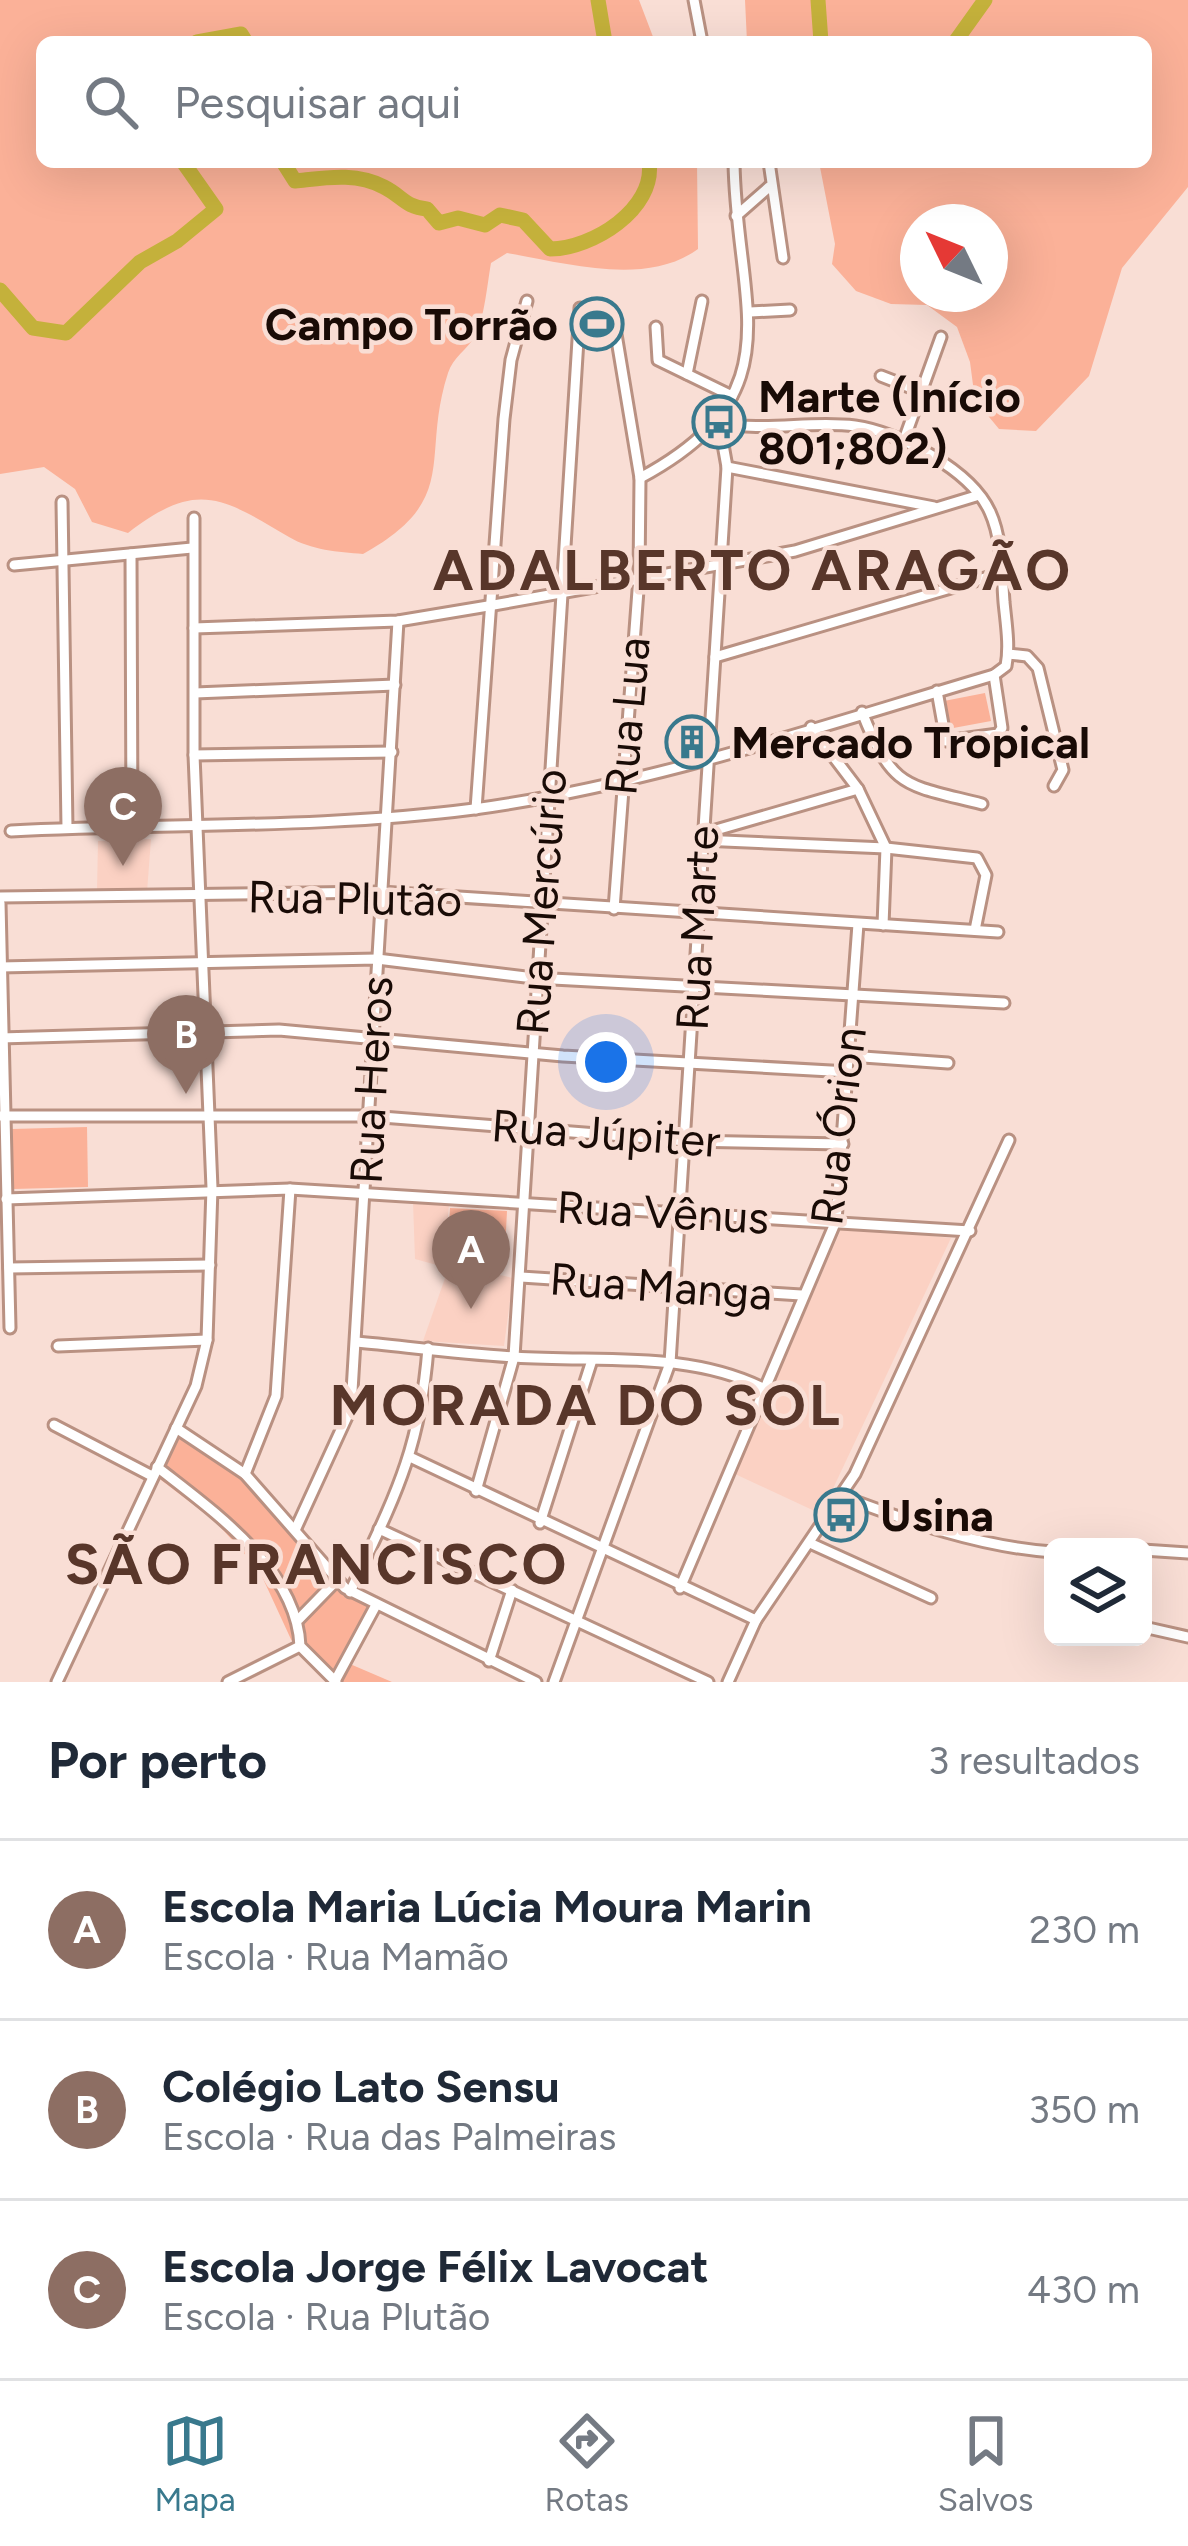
<!DOCTYPE html>
<html lang="pt">
<meta charset="utf-8">
<style>
body{margin:0;font-family:Figtree,sans-serif;background:#f2f2f3;color:#1f2937}
.controls{position:absolute;right:36px;bottom:36px;display:grid;overflow:hidden;border-radius:18px;box-shadow:0 12px 48px #0002}
.controls button{width:108px;height:108px;display:grid;place-items:center;padding:0;border:0;border-bottom:3px solid #e0e1e3;background:#fff;color:#1f2937;font:60px sans-serif}
.compass{position:absolute;left:900px;top:204px;width:108px;height:108px;border-radius:50%;background:#fff;box-shadow:0 12px 48px #0002;rotate:313deg}
.you{position:absolute;left:606px;top:1062px;width:42px;height:42px;margin:-30px;border:9px solid #fff;border-radius:50%;background:#1a73e8;box-shadow:0 0 0 18px #1a73e833}
.badge{display:grid;place-items:center;width:78px;height:78px;border-radius:50%;background:#39798d;color:#fff;font-size:39px;font-weight:700}
.pin{position:absolute;translate:-50% -99px;filter:drop-shadow(0 3px 6px #0008)}
.pin::after{content:'';position:absolute;top:63px;width:42px;height:36px;background:inherit;clip-path:polygon(0 0,100% 0,50% 100%)}
.list{margin:0;padding:0;list-style:none}
h2{display:flex;justify-content:space-between;align-items:center;height:156px;margin:0;padding:0 48px;font-size:51px}
h2 small{font-size:39px;font-weight:400;color:#747a83}
.list li{display:grid;grid-template-columns:78px 1fr auto;gap:36px;align-items:center;box-sizing:border-box;height:180px;padding:0 48px;border-top:3px solid #e0e1e3}
.list b{display:block;font-size:45px;white-space:nowrap}
.list p{margin:0;font-size:39px;white-space:nowrap;color:#747a83}
.list em{font-size:39px;font-style:normal;color:#747a83}
.icon{flex:none;width:66px;height:66px;fill:none;stroke:currentColor;stroke-width:2;stroke-linecap:round;stroke-linejoin:round}
.map{position:relative;flex:none;width:1188px;height:1682px;overflow:hidden}
.search{position:absolute;background:#fff;box-shadow:0 12px 48px #0002;left:36px;right:36px;top:36px;height:132px;display:flex;align-items:center;gap:30px;box-sizing:border-box;padding:0 42px;border-radius:18px;color:#747a83;font-size:45px}
.sheet{height:696px;background:#fff}
nav{display:flex;justify-content:space-around;align-items:center;box-sizing:border-box;height:168px;border-top:3px solid #e0e1e3;background:#fff;font-size:33px;color:#747a83}
nav a{display:grid;justify-items:center;gap:6px}
nav .on{color:#39798d}
.map>svg:first-child{display:block}
</style>
<div class="map">
<svg width="1188" height="1682" viewBox="0 0 1188 1682">
<rect width="100%" height="100%" fill="#f9ded5"/>
<g fill="#fbd1c3">
<polygon points="151,839 147,892 97,890 98,841"/>
<polygon points="413,1202 449,1203 444,1267 415,1259"/>
<polygon points="842,1227 951,1238 821,1514 735,1474"/>
<polygon points="450,1264 513,1278 504,1346 423,1341"/>
</g>
<g fill="#fbb198" fill-rule="evenodd">
<path d="M0,0H639L655,42H42V162H697L698,249C646,287 566,263 507,253L491,263C487,285 485,316 475,336C467,350 453,357 448,373C420,459 462,499 363,554C338,552 311,550 289,537C223,498 197,479 128,533L92,522L75,489L44,467L0,474Z"/>
<path d="M745,0H1188V187L1122,268L1089,376L1036,431L999,429L975,400L970,362L957,327L927,305L891,304L856,291L832,264L835,244L819,162H1146V42H747ZM918,222H990V294H918Z"/>
<polygon points="609,303 612,344 585,346 582,305"/>
<polygon points="985,693 991,721 948,729 944,701"/>
<polygon points="87,1127 88,1187 13,1189 12,1129"/>
<polygon points="450,1208 507,1211 504,1269 447,1266"/>
<polygon points="172,1423 237,1471 295,1533 332,1584 372,1605 343,1661 392,1682 333,1682 295,1648 259,1570 216,1522 148,1470"/>
</g>
<g fill="none" stroke-linecap="round" stroke-linejoin="round">
<g stroke="#c4b13b" stroke-width="15">
<polyline points="598,0 605,42"/>
<polyline points="818,0 821,42"/>
<polyline points="197,42 241,34 246,42"/>
<polyline points="955,42 985,0"/>
<path d="M283,162L295,181C325,178 355,172 384,187C402,196 405,207 427,209L439,223L458,218L485,225L500,215L523,220L550,249C592,249 656,209 649,162"/>
<polyline points="0,290 33,328 66,333 140,262 177,241 216,209 183,162"/>
</g>
<g stroke="#b99182" stroke-width="15">
<g id="minor">
<polyline points="694,0 702,42"/>
<polyline points="769,162 783,258"/>
<polyline points="736,216 769,187"/>
<polyline points="612,310 640,478 639,577 614,909"/>
<polyline points="750,312 790,310"/>
<polyline points="656,327 658,360 732,396"/>
<polyline points="687,374 702,301"/>
<polyline points="881,376 922,392"/>
<polyline points="905,437 941,337"/>
<polyline points="727,467 934,507"/>
<path d="M640,478C798,393 736,306 734,162"/>
<polyline points="62,502 67,828"/>
<polyline points="131,554 132,828"/>
<polyline points="14,565 192,548"/>
<polyline points="194,628 398,621 488,606 795,551 976,496"/>
<polyline points="1008,654 1027,656 1038,668 1063,770 1054,786"/>
<polyline points="715,657 1002,573"/>
<polyline points="937,691 946,741 998,734 1002,728 994,675"/>
<polyline points="195,693 395,685"/>
<path d="M862,712C893,790 904,784 982,804"/>
<polyline points="811,727 858,789 886,848 883,925"/>
<polyline points="194,755 392,752"/>
<polyline points="476,809 504,419 511,360 527,301"/>
<path d="M11,831C165,823 321,829 474,809C650,785 824,725 994,675L1006,666C1010,646 1006,623 1004,602C1002,574 1002,538 990,512C971,470 899,432 855,426C809,420 763,433 719,422"/>
<polyline points="702,834 858,789"/>
<polyline points="701,840 886,848 977,858 986,875 975,930"/>
<polyline points="0,897 381,892 998,932"/>
<polyline points="0,903 10,1328"/>
<polyline points="0,967 377,959 534,978 1004,1003"/>
<polyline points="0,1038 279,1030 563,1056 849,1072"/>
<polyline points="849,1056 948,1063"/>
<polyline points="0,1116 369,1116 687,1141 843,1144"/>
<polyline points="6,1199 290,1189 970,1231"/>
<polyline points="9,1268 210,1265"/>
<polyline points="521,1277 801,1295"/>
<path d="M357,1342C409,1347 462,1354 515,1357C598,1363 686,1350 763,1388"/>
<polyline points="58,1346 207,1340"/>
<polyline points="54,1425 152,1476"/>
<polyline points="176,1428 245,1474 345,1588 536,1682"/>
<polyline points="412,1458 756,1620"/>
<path d="M157,1467C213,1511 297,1569 300,1646L336,1682"/>
<polyline points="245,1474 276,1396 290,1189"/>
<polyline points="476,1491 514,1357 580,308"/>
<path d="M841,1496C910,1522 980,1547 1053,1552"/>
<polyline points="540,1523 592,1360"/>
<polyline points="296,1528 351,1408 398,621"/>
<polyline points="379,1529 708,1682"/>
<polyline points="812,1544 931,1598"/>
<polyline points="1143,1550 1188,1553"/>
<polyline points="680,1588 836,1221 858,924"/>
<path d="M350,1592C393,1500 420,1452 428,1348"/>
<polyline points="299,1619 336,1581"/>
<polyline points="1148,1628 1188,1637"/>
<polyline points="489,1661 512,1590"/>
<polyline points="335,1681 376,1605"/>
<polyline points="57,1682 196,1386 207,1340 212,1188 194,755 194,518"/>
<polyline points="228,1682 300,1646"/>
<polyline points="554,1682 670,1363 727,467 719,422"/>
<polyline points="728,1682 756,1620 855,1474 1009,1140"/>
</g>
</g>
<use href="#minor" stroke="#fff" stroke-width="9"/>
</g>
<defs>
<g id="stadium-ring" transform="scale(2.7)"><circle r="9.5" fill="#f9ded5" stroke="#39798d" stroke-width="1.5"/><path d="M0-5a6.5 5 0 1 0 0 10a6.5 5 0 1 0 0-10ZM-3.5-1.8h7v3.6h-7Z" fill="#39798d"/></g>
<g id="bus-ring" transform="scale(2.7)"><circle r="9.5" fill="#f9ded5" stroke="#39798d" stroke-width="1.5"/><path d="M-5-6H5V4H4V6H2V4H-2V6H-4V4H-5ZM-3.5-4V0h7V-4ZM-3.5 1.2v1.5H-2V1.2ZM2 1.2v1.5H3.5V1.2Z" fill="#39798d"/></g>
<g id="building-ring" transform="scale(2.7)"><circle r="9.5" fill="#f9ded5" stroke="#39798d" stroke-width="1.5"/><path d="M-4-6H4V6H1V3H-1V6H-4ZM-2.5-4.3h1.7v1.8h-1.7ZM.8-4.3h1.7v1.8H.8ZM-2.5-1h1.7V.8h-1.7ZM.8-1h1.7V.8H.8Z" fill="#39798d"/></g>
</defs>
<g fill-rule="evenodd">
<use href="#stadium-ring" x="597" y="324"/>
<use href="#bus-ring" x="719" y="422"/>
<use href="#building-ring" x="692" y="742"/>
<use href="#bus-ring" x="841" y="1515"/>
</g>
<g text-anchor="middle" stroke-width="9" stroke-linejoin="round" paint-order="stroke">
<g font-size="45" font-weight="bold" fill="#190b06" stroke="#f9ded5" text-anchor="start">
<text x="558" y="340" text-anchor="end">Campo Torrão</text>
<text x="758" y="412">Marte (Início<tspan x="758" dy="52">801;802)</tspan></text>
<text x="731" y="758">Mercado Tropical</text>
<text x="880" y="1531">Usina</text>
</g>
<g font-size="45" fill="#190b06" stroke="#f9ded5">
<text transform="translate(627 716) rotate(-85)" y="16">Rua Lua</text>
<text transform="translate(355 898) rotate(1)" y="16">Rua Plutão</text>
<text transform="translate(541 902) rotate(-86)" y="16">Rua Mercúrio</text>
<text transform="translate(697 928) rotate(-87)" y="16">Rua Marte</text>
<text transform="translate(371 1080) rotate(-87)" y="16">Rua Heros</text>
<text transform="translate(838 1126) rotate(-83)" y="16">Rua Órion</text>
<text transform="translate(606 1133) rotate(4)" y="16">Rua Júpiter</text>
<text transform="translate(663 1212) rotate(3)" y="16">Rua Vênus</text>
<text transform="translate(661 1286) rotate(4)" y="16">Rua Manga</text>
</g>
<g font-size="57" font-weight="bold" letter-spacing="3" fill="#58362a" stroke="#f9ded5">
<text x="753" y="590">ADALBERTO ARAGÃO</text>
<text x="586" y="1425">MORADA DO SOL</text>
<text x="317" y="1584">SÃO FRANCISCO</text>
</g>
</g>
</svg>
<div class="controls">
<button><svg class="icon" aria-label="layers" viewBox="0 0 24 24"><path d="M12 4l9 5-9 5-9-5zM3 14l9 5 9-5"/></svg></button>
</div>
<svg class="compass" viewBox="-18 -18 36 36"><path d="M0-13l5 13h-10z" fill="#e53935"/><path d="M0 13l5-13h-10z" fill="#747a83"/></svg>
<div class="you"></div>
<div class="pin badge" style="left:471px;top:1309px;background:#8d6e63">A</div>
<div class="pin badge" style="left:186px;top:1094px;background:#8d6e63">B</div>
<div class="pin badge" style="left:123px;top:866px;background:#8d6e63">C</div>
<div class="search"><svg class="icon" aria-label="search" viewBox="0 0 24 24"><circle cx="10" cy="10" r="6"/><path d="M15 15l6 6"/></svg>Pesquisar aqui</div>
</div>
<section class="sheet">
<h2>Por perto<small>3 resultados</small></h2>
<ul class="list">
<li><span class="badge" style="background:#8d6e63">A</span><div><b>Escola Maria Lúcia Moura Marin</b><p>Escola · Rua Mamão</p></div><em>230 m</em></li>
<li><span class="badge" style="background:#8d6e63">B</span><div><b>Colégio Lato Sensu</b><p>Escola · Rua das Palmeiras</p></div><em>350 m</em></li>
<li><span class="badge" style="background:#8d6e63">C</span><div><b>Escola Jorge Félix Lavocat</b><p>Escola · Rua Plutão</p></div><em>430 m</em></li>
</ul>
</section>
<nav>
<a class="on"><svg class="icon" aria-label="map" viewBox="0 0 24 24"><path d="M3 6l6-2 6 2 6-2v14l-6 2-6-2-6 2zM9 4v14M15 6v14"/></svg>Mapa</a>
<a><svg class="icon" aria-label="directions" viewBox="0 0 24 24"><path d="M12 3l9 9-9 9-9-9zM9 14v-3h6M13 9l2 2-2 2"/></svg>Rotas</a>
<a><svg class="icon" aria-label="saved" viewBox="0 0 24 24"><path d="M7 4h10v16l-5-4-5 4z"/></svg>Salvos</a>
</nav>
